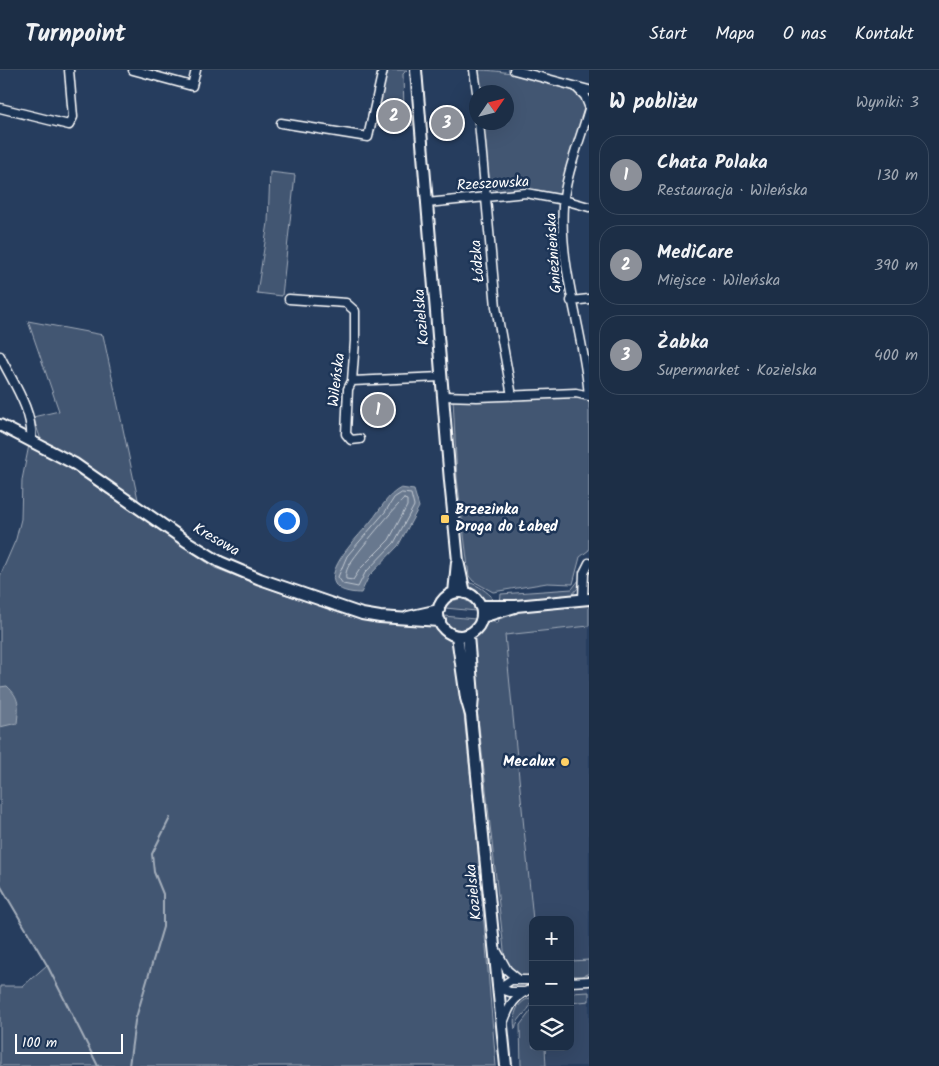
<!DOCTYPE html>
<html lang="pl">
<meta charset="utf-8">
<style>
body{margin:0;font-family:Kalam,sans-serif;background:#293a51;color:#f1f3f6}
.controls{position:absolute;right:15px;bottom:15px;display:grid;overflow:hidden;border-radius:10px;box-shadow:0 5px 20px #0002}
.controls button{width:45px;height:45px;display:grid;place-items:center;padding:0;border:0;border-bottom:1px solid #3a4a5f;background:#1c2e46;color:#f1f3f6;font:25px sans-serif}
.compass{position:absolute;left:469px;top:15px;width:45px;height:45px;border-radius:50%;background:#1c2e46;box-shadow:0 5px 20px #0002;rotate:55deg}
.scale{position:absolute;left:15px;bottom:12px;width:108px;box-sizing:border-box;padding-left:5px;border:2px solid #fff;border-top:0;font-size:14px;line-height:18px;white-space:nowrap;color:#fff;-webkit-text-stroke:4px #1d3557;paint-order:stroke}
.you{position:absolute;left:286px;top:450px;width:18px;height:18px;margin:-12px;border:4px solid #fff;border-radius:50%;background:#1a73e8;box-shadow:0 0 0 8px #1a73e833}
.badge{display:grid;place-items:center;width:32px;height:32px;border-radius:50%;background:#8c9099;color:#fff;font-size:16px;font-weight:700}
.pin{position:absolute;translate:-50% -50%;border:2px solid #fff;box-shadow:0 1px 5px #0006}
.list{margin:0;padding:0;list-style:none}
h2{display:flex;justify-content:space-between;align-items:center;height:65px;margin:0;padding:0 20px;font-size:21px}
h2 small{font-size:16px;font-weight:400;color:#a0a8b3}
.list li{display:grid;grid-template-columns:32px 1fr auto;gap:15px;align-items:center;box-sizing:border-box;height:80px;margin:0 10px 10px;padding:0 10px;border:1px solid #3a4a5f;border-radius:20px}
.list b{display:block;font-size:19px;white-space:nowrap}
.list p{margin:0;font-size:16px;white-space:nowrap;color:#a0a8b3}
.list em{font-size:16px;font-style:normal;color:#a0a8b3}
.icon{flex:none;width:28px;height:28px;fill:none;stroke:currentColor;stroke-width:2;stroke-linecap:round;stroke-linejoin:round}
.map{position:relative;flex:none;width:589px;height:996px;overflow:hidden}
header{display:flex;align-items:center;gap:30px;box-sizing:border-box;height:70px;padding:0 25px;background:#1c2e46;border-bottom:1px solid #3a4a5f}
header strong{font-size:24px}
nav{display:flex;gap:28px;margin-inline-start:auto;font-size:18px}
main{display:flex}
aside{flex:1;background:#1c2e46}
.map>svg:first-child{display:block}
.built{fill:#344a68}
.green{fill:#425672;stroke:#a0aab8}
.water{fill:#67788e;stroke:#a4aebb}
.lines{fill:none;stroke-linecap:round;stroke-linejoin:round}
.shore{stroke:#c2c9d2;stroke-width:1}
.stream{stroke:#a4aebb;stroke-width:2}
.minor-casing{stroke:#fff;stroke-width:11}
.tertiary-casing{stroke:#fff;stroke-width:14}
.minor{stroke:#1d3557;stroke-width:8}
.tertiary{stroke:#1d3557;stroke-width:10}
.poi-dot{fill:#ffd166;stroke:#1d3557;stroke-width:2}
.labels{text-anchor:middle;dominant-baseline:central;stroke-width:5;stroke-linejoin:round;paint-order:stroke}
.street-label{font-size:15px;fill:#fff;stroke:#1d3557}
.poi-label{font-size:15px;font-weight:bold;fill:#fff;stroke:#1d3557;text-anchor:start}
</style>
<header>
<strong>Turnpoint</strong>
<nav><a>Start</a><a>Mapa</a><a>O nas</a><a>Kontakt</a></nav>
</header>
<main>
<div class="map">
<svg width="589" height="996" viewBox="0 0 589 996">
<rect width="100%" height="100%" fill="#263d5e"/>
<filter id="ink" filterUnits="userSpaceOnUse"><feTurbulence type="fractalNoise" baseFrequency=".02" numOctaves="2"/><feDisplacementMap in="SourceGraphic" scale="10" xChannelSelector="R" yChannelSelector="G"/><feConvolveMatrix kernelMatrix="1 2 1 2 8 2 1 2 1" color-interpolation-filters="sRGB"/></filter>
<g filter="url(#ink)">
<!-- built -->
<path class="built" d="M589 502V996H547L546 977H570V850H533L505 565 525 563 585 529 586 506Z"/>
<!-- green -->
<path class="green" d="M388 0H407L403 4 404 40 413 41V55L402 57 400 35 388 36 384 59 376 54 375 49Z
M478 0C500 0 585 10 586 39L560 125 525 121H496L490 117 482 53 507 52V22H480Z
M270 102 295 105 282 226 257 223 268 153Z
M28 251 103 265 139 434 84 395 41 370 33 347 59 341Z
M574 325 589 328V480L580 487 573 514 547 513 493 522 473 511 469 506 457 408 453 329Z
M29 375 60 392 215 498 281 523 354 546 436 555 453 570 457 579 476 758 496 996H0V916H23L47 895 0 815V506L16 469 21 449 22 410Z
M579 510 578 518 571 526 500 533 501 524 572 519Z
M466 512C475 513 485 520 491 526L492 533 474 524Z
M462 528 473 535 476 541 445 538 449 532Z
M589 535V556L505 565 533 850V907C519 907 512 900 505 889L470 576 473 567 492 548 495 553H498L500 545 538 538Z
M444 546 475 549C468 565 447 563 444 546Z
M589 890V903L583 906H570V891Z
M589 922V931L570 933V923Z
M533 927C533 940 517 946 515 959 512 944 517 931 533 927Z
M533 938V977H545L546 996H521L520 955Z"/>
<!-- water -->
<path class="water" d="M401 418 414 420 419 437 398 476 369 506 361 523C355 523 345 522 339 518 318 504 362 463 371 451 381 439 387 425 401 418Z
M7 616C20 628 19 636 17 653L0 657V617Z"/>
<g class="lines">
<!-- shore -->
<path class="shore" d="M402 423 411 424 414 436 394 473 365 503 358 517 343 514 338 507 347 486 385 442 394 428Z
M404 429 407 430V436L389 470 360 499 353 510 346 509C345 504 347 498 350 494 353 487 400 431 404 429Z"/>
<!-- stream -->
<path class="stream" d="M0 815 47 895 98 996
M129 996 135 951 163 857V824L154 802 152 784 170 748"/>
<defs>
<path id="minor" d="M133 0 192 16 196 0
M474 0 477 22
M514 0 589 20
M577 18 585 26 589 36
M0 38 69 55 73 47 69 0
M479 52 496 237 512 326
M281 53 368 67 383 0
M427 133 526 123 564 130 589 137
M289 229 346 233 355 241V271L352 311 348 319 346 364 351 370 360 369
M571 231 589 229
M0 286C12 311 34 342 31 370
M352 311 441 307
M443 326 477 327 576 323 589 326C584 262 559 200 563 136 565 107 581 67 589 39
M583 529 584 503 589 493
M496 880 507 900 519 910
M570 912 589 911
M523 922H510L499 918 511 910H533
M503 953C509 937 514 924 533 919"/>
<path id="tertiary" d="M416 0 450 411 458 491 465 523
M0 355 75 394 186 471 220 492 260 509 362 544 380 547 440 551
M438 544a22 22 0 1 1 44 0a22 22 0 1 1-44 0Z
M454 523 457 492
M480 536H516L589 529
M408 547 439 540
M482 547 515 537
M468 565 473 626 472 639
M457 566 466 628 471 645 506 996"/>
</defs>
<!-- minor casing -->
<use href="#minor" class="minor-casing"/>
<!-- tertiary casing -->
<use href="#tertiary" class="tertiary-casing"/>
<!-- minor -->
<use href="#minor" class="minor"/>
<!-- tertiary -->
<use href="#tertiary" class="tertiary"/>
</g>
</g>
<!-- markers -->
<g class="poi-dot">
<rect x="440" y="444" width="10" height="10" rx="2.5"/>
<circle cx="565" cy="692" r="5"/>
</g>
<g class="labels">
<!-- street labels -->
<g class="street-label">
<text transform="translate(493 114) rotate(-3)">Rzeszowska</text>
<text transform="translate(554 183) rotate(-94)">Gnieźnieńska</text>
<text transform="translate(478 191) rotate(-95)">Łódzka</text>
<text transform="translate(422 247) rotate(-95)">Kozielska</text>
<text transform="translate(337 310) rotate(-83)">Wileńska</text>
<text transform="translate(216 470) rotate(30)">Kresowa</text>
<text transform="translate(474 822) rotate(-96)">Kozielska</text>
</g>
<!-- poi labels -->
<g class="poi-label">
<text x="455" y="440">Brzezinka<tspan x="455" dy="17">Droga do Łabęd</tspan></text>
<text x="555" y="692" text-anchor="end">Mecalux</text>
</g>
</g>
</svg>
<div class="controls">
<button>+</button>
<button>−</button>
<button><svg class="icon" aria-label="layers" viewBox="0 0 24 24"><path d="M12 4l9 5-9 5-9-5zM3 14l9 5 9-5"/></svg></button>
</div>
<svg class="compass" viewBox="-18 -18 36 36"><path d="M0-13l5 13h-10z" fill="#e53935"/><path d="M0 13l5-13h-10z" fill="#a0a8b3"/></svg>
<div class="scale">100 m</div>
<div class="you"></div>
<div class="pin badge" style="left:378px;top:340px">1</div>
<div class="pin badge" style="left:394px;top:46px">2</div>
<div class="pin badge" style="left:447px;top:53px">3</div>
</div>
<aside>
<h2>W pobliżu<small>Wyniki: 3</small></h2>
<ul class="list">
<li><span class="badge">1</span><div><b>Chata Polaka</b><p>Restauracja · Wileńska</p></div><em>130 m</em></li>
<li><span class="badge">2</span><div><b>MediCare</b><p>Miejsce · Wileńska</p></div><em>390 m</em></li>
<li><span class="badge">3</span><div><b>Żabka</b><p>Supermarket · Kozielska</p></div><em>400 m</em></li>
</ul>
</aside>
</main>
